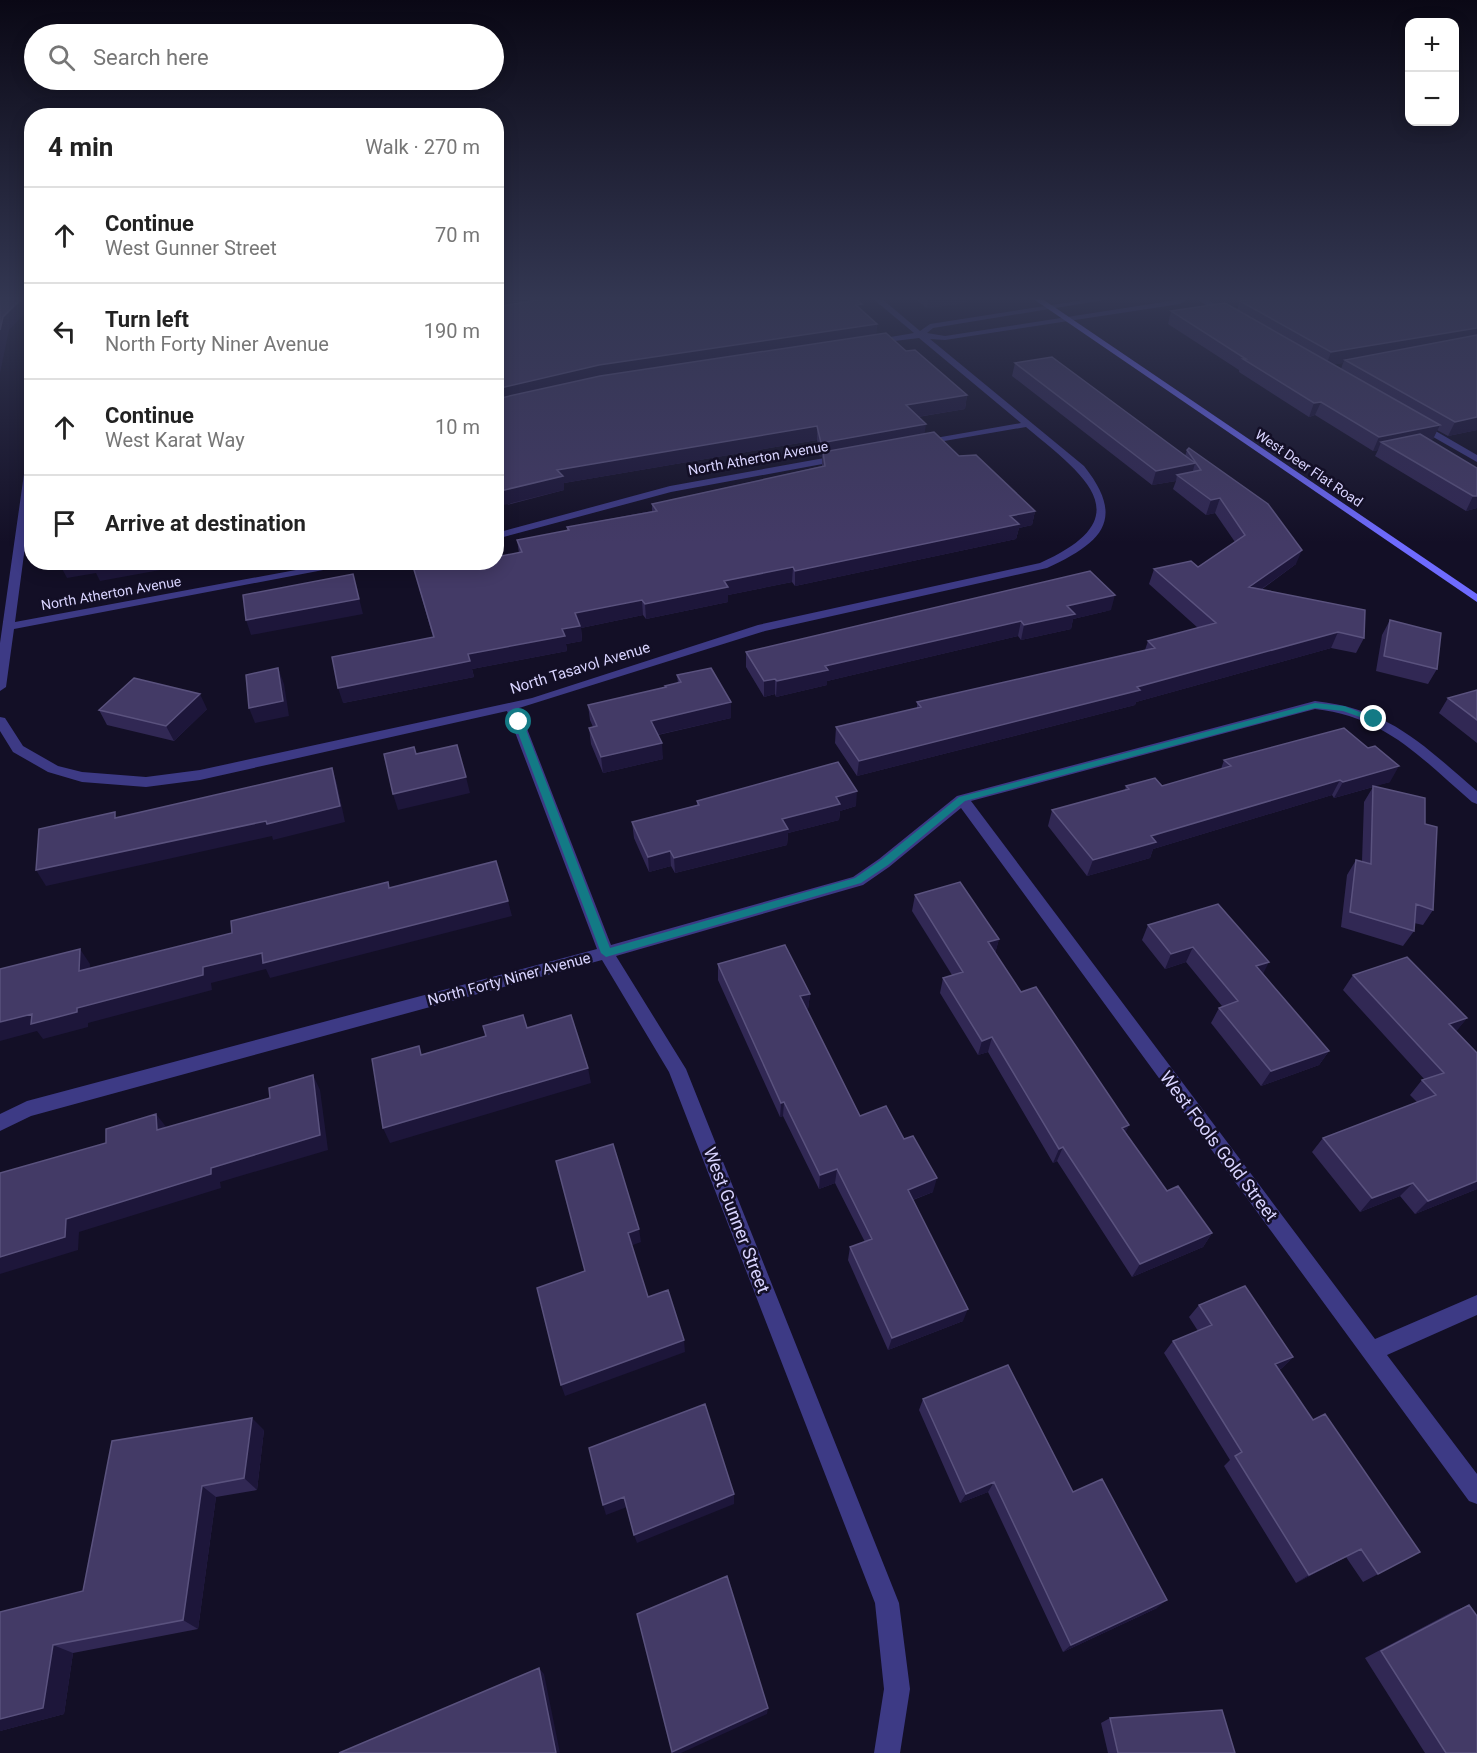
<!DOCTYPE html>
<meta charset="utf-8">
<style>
body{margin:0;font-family:Roboto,sans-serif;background:#f6f6f6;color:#222}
.controls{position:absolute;right:18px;top:18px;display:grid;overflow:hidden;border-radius:12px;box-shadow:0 3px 15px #0003}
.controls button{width:54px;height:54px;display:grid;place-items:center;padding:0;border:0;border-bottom:2px solid #e0e0e0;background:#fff;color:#222;font:30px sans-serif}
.stop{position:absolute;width:18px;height:18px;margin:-14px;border:4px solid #137a85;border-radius:50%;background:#fff}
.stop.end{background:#137a85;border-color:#fff;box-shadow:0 2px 6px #0008}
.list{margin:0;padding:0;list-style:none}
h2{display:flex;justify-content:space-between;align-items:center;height:78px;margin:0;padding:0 24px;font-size:26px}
h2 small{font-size:20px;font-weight:400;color:#767676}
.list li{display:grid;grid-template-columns:39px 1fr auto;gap:18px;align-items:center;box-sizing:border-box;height:96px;padding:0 24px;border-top:2px solid #e0e0e0}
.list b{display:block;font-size:22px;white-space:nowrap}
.list p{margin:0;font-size:20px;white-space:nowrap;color:#767676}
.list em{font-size:20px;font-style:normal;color:#767676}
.icon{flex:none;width:33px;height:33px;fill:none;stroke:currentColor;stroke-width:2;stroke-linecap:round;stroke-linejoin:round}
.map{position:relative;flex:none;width:1477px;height:1753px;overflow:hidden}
.search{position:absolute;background:#fff;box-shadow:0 3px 15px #0003;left:24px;top:24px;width:480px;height:66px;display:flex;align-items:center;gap:15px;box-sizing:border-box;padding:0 21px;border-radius:33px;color:#767676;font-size:22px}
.panel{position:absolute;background:#fff;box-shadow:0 3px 15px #0003;left:24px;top:108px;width:480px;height:462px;border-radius:24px}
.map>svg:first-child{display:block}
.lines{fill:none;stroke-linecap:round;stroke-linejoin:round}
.street{fill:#3d3a85;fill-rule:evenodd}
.secondary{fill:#6f6bff;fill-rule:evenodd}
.wall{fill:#312854;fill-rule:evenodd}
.shaded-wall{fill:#1d163a}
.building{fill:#433a66;stroke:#5a527e;stroke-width:1.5}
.route{fill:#137a85}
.labels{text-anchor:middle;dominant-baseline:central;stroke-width:5;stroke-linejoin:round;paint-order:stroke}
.far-street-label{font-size:14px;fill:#d9d4ff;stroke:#130f26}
.street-label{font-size:15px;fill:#d9d4ff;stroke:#130f26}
.near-street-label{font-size:18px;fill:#d9d4ff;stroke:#130f26}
</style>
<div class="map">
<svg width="1477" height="1753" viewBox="0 0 1477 1753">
<rect width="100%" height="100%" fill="#130f26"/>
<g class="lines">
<!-- street -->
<path class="street" d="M872 298H881L920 331 930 324 1097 298H1116L933 328 927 333 945 336 1189 298 1180 304 945 340 930 339 1084 466C1127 520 1101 543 1047 568L765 631 519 708 611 945 853 877 879 859 957 796 1315 701C1390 709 1423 745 1477 791V804L1472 802C1421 758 1386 717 1315 709L971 801 1375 1339 1477 1295V1315L1387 1355 1477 1474V1504L1469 1501 961 808 889 867 863 885 616 956 686 1069 899 1603 910 1689 900 1753H874L884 1689 875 1603 669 1072 602 960 31 1116 0 1131V1114L27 1101 597 949 507 711 200 780 146 787 82 782 48 772 13 752 0 731V717L5 718 23 746 58 766 82 772 146 777 200 770 532 698 758 625 1040 563C1143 517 1085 476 1026 427L921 445 919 443 924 440 1021 423 919 338 870 344 869 342 873 340 914 333Z
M1195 298H1205L1232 315 1225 317Z
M1414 422H1420L1477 455V462L1414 426Z
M32 450V494L15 622 339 562H365L14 629 6 687 0 691V643L27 453Z
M841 455 844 456V460L671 492 496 539V533L670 486Z"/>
<!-- secondary -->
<path class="secondary" d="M1032 298H1041L1477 594V602Z"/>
</g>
<!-- wall -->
<path class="wall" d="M914 298H966L965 303 927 308Z
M1238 298H1477V430L1448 436 1437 430 1433 439 1429 440 1477 468V508L1466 511 1375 456 1378 450 1373 451 1315 415 1309 417 1239 372V370L1168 324 1171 311 1237 310 1240 301 1242 300ZM1343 363 1341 369 1333 364Z
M862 310 877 324 876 334 906 351 967 395 965 409 918 417 925 434 959 456 1035 511 1032 525 1019 528 1016 539 795 586 792 582 728 595V602L646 619 643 615 581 628 582 641 566 644 567 651 472 669 474 677 343 703 433 637 412 563 496 562 519 553 517 540 567 531V527L652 511V504L822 466V456L820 457 817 440 564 483V490L507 505Z
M1015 363 1185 456 1187 450 1296 564 1261 590 1364 638 1356 653 1331 648 1136 702 1135 705 857 776 835 743 836 727 917 708V702L1145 650 1148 641 1198 628 1149 584 1154 569 1198 567 1235 542 1215 513 1206 515 1173 489 1176 481 1152 485 1012 376Z
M1111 610 1073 619 1071 629 1021 640 1018 636 827 681V685L776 697 775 694 764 697 746 667V652Z
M1390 620 1437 669 1428 684 1376 671 1382 635Z
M677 675 731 702V718L658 735 663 759 603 773 591 744 589 728 593 727 590 720 588 705 665 688V686L678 683Z
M1477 690V743L1439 713 1448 698Z
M207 709 174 741 107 725 99 710Z
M1224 760 1390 782 1374 786 1425 824 1433 910 1423 925 1414 923V931L1403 946 1341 927 1347 875 1356 860 1362 861 1364 802 1373 787 1334 798 1332 795 1153 849 1150 858 1087 876 1048 826 1052 810 1125 790 1126 786H1162L1221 769Z
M697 801 856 806 840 811 839 820 788 833 787 845 675 873 671 866 649 872 634 838 632 822 697 805Z
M915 895 999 939 995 953 1021 992 1126 1133 1167 1191 1212 1233 1203 1247 1132 1277 1057 1161 1053 1163 988 1052 978 1055 940 993 943 978 952 975 912 911Z
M1148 925 1263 974 1329 1051 1319 1065 1261 1086 1211 1023 1219 1008 1222 1006 1186 962 1165 969 1142 940Z
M718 964 810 994 808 1009H807L860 1116 933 1192 913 1200 963 1321 888 1350 848 1260 850 1247 865 1242 835 1183 819 1189 783 1116 780 1117 718 980Z
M1353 975 1467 1018 1456 1031 1477 1053V1189L1415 1214 1400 1196 1360 1212 1312 1152 1323 1138 1417 1102 1410 1095 1422 1080H1425L1343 990Z
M1199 1305 1293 1357 1282 1368 1279 1370 1313 1420 1420 1552 1363 1582 1346 1557 1296 1583 1224 1466 1230 1460 1164 1353 1173 1341 1198 1331 1189 1317Z
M923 1399 1073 1492 1157 1608 1063 1652 988 1492 960 1503 919 1410Z
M264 1430 257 1490 216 1497 198 1629 73 1653 64 1714 0 1731 83 1591Z
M1469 1605 1477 1753H1425L1365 1658 1452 1612Z
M1110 1718 1235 1753H1108L1101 1723Z"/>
<!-- shaded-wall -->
<path class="shaded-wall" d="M22 298H32V306L9 330 0 373V330L3 317Z
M501 298H577L496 312V299Z
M928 298H966L965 303 927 308Z
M877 324 876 337 496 404V389L599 365Z
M1477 328V340L1345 360 1343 363 1326 366 1331 352Z
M967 395 965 409 904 419 906 405Z
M1321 402 1315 415 1309 417 1314 403Z
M1477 417V430L1448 436 1455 422Z
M926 424 924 438 823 452 822 456 820 457 821 443Z
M1440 425 1433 439 1391 448 1381 442 1378 450 1373 451 1379 437Z
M817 426V440L564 483V490L496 507V492L557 470Z
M1195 463 1191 478 1177 475 1176 481 1152 485 1156 471Z
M1473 496H1477V508L1466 511Z
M1220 498 1215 513 1206 515 1211 500Z
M1035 511 1032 525 1019 528 1016 539 795 586V571L1010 516Z
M1302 550 1296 564 1243 602 1249 587Z
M204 562 100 581 96 573 67 578 59 563Z
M793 567 792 582 728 595V602L646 619 645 604 724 581Z
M353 574 363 614 251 635 246 620Z
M1115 595 1111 610 1073 619 1071 629 1021 640 1024 625 1067 606Z
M642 600 643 615 581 628 582 641 566 644 567 651 472 669 474 677 343 703 338 688 562 629 575 613Z
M1021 621 1018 636 827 681V685L776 697 777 681 825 666Z
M1338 632 1331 648 1136 702 1135 705 857 776 859 761 1137 687Z
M278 668 284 684 289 716 255 723 249 708Z
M775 679V694L764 697V681Z
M200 694 207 709 174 741 166 726Z
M731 702V718L652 736 651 721Z
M662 743 663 759 603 773 601 757Z
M1399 766 1390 782 1334 798 1343 782Z
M332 768 337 784 345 822 273 840 272 836 46 886 36 870Z
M466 777 470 793 398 810 393 794Z
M1340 780 1332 795 1153 849 1150 858 1087 876 1093 860 1151 836Z
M857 791 856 806 840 811 839 820 788 833 787 845 675 873 674 858 782 819 836 797Z
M670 851 671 866 649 872 648 857Z
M508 901 512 916 270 978 266 969 211 983 212 990 88 1023V1027L43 1039 37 1031 0 1041V1022L32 1014 77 1008 203 967 262 953Z
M999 939 995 954 988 942Z
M1193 947 1186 962 1165 969 1171 954Z
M80 949 90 964 89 986 79 971Z
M1269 962 1261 978 1256 966Z
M810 994 808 1009 799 1011 800 996Z
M1467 1018 1455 1033 1449 1024Z
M992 1037 988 1052 978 1055 982 1041Z
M1329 1051 1319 1065 1261 1086 1271 1071Z
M588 1068 591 1083 390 1143 383 1128Z
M313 1075 320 1090 328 1150 220 1182 221 1188 79 1232 78 1250 0 1274V1257L66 1219 211 1168Z
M784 1102 783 1116 780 1117 781 1103Z
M156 1114 167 1128 157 1130Z
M1129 1125 1122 1140V1128Z
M1063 1147 1057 1161 1053 1163 1059 1149Z
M837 1169 835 1183 819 1189 820 1175Z
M937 1178 933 1192 904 1203 908 1190Z
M1477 1181V1189L1415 1214 1428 1201Z
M1413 1183 1400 1196 1360 1212 1372 1198Z
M639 1229 641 1242 630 1246 628 1233Z
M1212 1233 1203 1247 1132 1277 1140 1264Z
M968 1309 963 1321 888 1350 892 1338Z
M684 1340 685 1352 565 1396 561 1385Z
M1293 1357 1282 1368 1264 1376 1275 1364Z
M252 1418 264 1430 257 1490 244 1478Z
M994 1482 988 1492 960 1503 966 1494Z
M202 1486 216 1497 198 1629 183 1620Z
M734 1494V1504L637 1543 634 1535Z
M624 1497 627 1507 606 1515 603 1505Z
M1361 1549 1346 1557 1296 1583 1309 1575Z
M1167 1600 1157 1608 1063 1652 1071 1645Z
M53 1645 73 1653 64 1714 0 1731V1719Z
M539 1668 544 1674 560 1753H556Z
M768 1708 767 1714 681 1753H672V1752Z"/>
<!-- building -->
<path class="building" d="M0 298H22L3 317 0 330Z
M549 298H855L862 304 856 305 877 324 599 365 496 389V307Z
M1257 298H1477V328L1331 352 1240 301Z
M1225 303 1440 425 1379 437 1321 402 1314 403 1243 359H1246L1171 311Z
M886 333 906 351 915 350 967 395 906 405 926 424 821 443 817 426 557 470 563 476 496 492V399L600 376Z
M1477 335V417L1455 422 1345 360Z
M1052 357 1195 463 1156 471 1015 363Z
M934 432 959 456 976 455 1035 511 1010 516 1019 524 795 571 793 567 724 581 728 587 645 604 642 600 575 613 580 626 562 629 565 636 468 654 470 661 338 688 332 657 434 637 412 563 496 562V557L522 552 517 540 569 530 567 527 657 511 652 504 825 466 823 452Z
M1420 434 1477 468V496H1473L1381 442Z
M1189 448 1268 504 1302 550 1249 587 1365 610 1364 638 1338 632 1137 687 1140 690 859 761 836 727 921 707 917 702 1155 648 1148 641 1216 623 1154 569 1191 561 1198 567 1245 535 1220 498 1211 500 1177 475 1201 470 1187 450Z
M93 562H111L93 566Z
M1090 571 1115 595 1067 606 1075 614 1024 625 1021 621 825 666 828 670 777 681 775 679 764 681 746 652Z
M353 574 359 599 246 620 243 595Z
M1390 620 1441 633 1437 669 1384 656Z
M278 668 283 701 249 708 246 675Z
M711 668 731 702 651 721 662 743 601 757 589 728 597 726 588 705 666 687 665 686 681 682 677 675Z
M134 678 200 694 166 726 99 710Z
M1477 690V720L1448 698Z
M1344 728 1368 748 1375 746 1399 766 1343 782 1340 780 1151 836 1156 842 1093 860 1052 810 1129 789 1126 786 1155 778 1162 786 1231 766 1224 760Z
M457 745 466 777 393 794 384 754 414 747 416 754Z
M838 762 857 791 836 797 840 804 782 819 788 829 674 858 670 851 648 857 632 822 699 805 697 801Z
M332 768 340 806 267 824 266 821 36 870 39 829 115 812V818Z
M1373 786 1425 798V824L1437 827 1433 910 1416 904 1414 931 1350 912 1356 860 1371 864Z
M496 861 508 901 263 963 262 953 203 967V975L77 1008V1012L31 1024 32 1014 0 1022V969L80 949 79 971 232 933 231 921 388 882 389 888Z
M960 882 999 939 988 942 1021 992 1036 987 1129 1125 1122 1128 1167 1191 1178 1186 1212 1233 1140 1264 1063 1147 1059 1149 992 1037 982 1041 943 978 963 972 915 895Z
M1218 904 1269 962 1256 966 1329 1051 1271 1071 1219 1008 1238 1001 1193 947 1171 954 1148 925Z
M785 945 810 994 800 996 860 1116 886 1106 904 1139 913 1136 937 1178 908 1190 968 1309 892 1338 850 1247 872 1239 837 1169 820 1175 784 1102 781 1103 718 964Z
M1407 957 1467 1018 1449 1024 1477 1053V1181L1428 1201 1413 1183 1372 1198 1323 1138 1436 1095 1422 1080 1444 1073 1353 975Z
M523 1015 527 1028 571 1015 588 1068 383 1128 372 1059 419 1046 421 1055 486 1036 483 1026Z
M313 1075 320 1135 211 1168V1174L66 1219 65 1237 0 1257V1173L106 1143V1129L156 1114 157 1130 270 1098 269 1088Z
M613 1144 639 1229 628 1233 648 1297 668 1290 684 1340 561 1385 537 1288 585 1271 556 1161Z
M1245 1286 1293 1357 1275 1364 1313 1420 1325 1414 1420 1552 1378 1574 1361 1549 1309 1575 1235 1456 1242 1452 1173 1341 1212 1325 1199 1305Z
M1008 1365 1073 1492 1102 1479 1167 1600 1071 1645 994 1482 966 1494 923 1399Z
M705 1404 734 1494 634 1535 624 1497 603 1505 589 1448Z
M252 1418 244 1478 202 1486 183 1620 53 1645 43 1708 0 1719V1612L83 1591 112 1441Z
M727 1576 768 1708 672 1752 637 1614Z
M1469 1605 1477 1616V1753H1446L1381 1651Z
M539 1668 556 1753H339Z
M1222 1710 1235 1753H1118L1110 1718Z"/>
<!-- sky -->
<linearGradient id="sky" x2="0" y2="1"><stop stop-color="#0a0815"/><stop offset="0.55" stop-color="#333752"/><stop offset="1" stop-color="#333752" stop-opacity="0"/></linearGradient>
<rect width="1477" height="543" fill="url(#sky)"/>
<!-- route -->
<path class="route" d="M1315 703 1344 706 1378 719 1374 722 1343 711 1315 708 965 801 888 865 861 883 606 957 601 953 514 722 519 719 523 722 610 948 855 878 881 860 959 797Z"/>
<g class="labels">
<!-- far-street labels -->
<g class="far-street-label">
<text transform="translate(758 458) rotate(-10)">North Atherton Avenue</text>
<text transform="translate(1309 468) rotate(34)">West Deer Flat Road</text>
<text transform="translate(111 593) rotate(-10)">North Atherton Avenue</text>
</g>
<!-- street labels -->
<g class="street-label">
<text transform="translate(580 668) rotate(-17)">North Tasavol Avenue</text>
<text transform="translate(509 979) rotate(-15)">North Forty Niner Avenue</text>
</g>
<!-- near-street labels -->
<g class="near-street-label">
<text transform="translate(1219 1146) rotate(53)">West Fools Gold Street</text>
<text transform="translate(737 1220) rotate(69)">West Gunner Street</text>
</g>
</g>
</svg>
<div class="controls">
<button>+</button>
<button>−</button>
</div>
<div class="stop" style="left:519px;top:722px"></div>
<div class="stop end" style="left:1374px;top:719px"></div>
<div class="search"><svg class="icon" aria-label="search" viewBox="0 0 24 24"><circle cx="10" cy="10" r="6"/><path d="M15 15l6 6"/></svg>Search here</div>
<section class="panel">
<h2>4 min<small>Walk · 270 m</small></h2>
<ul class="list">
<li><svg class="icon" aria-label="ahead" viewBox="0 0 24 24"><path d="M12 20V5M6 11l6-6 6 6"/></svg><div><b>Continue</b><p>West Gunner Street</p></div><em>70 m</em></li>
<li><svg class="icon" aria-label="left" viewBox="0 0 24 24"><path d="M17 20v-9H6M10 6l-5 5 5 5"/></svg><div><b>Turn left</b><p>North Forty Niner Avenue</p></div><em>190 m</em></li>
<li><svg class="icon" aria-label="ahead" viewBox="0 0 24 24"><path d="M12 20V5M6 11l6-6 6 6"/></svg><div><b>Continue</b><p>West Karat Way</p></div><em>10 m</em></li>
<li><svg class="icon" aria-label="arrive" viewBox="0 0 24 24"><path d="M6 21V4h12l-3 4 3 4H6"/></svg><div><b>Arrive at destination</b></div></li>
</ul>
</section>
</div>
